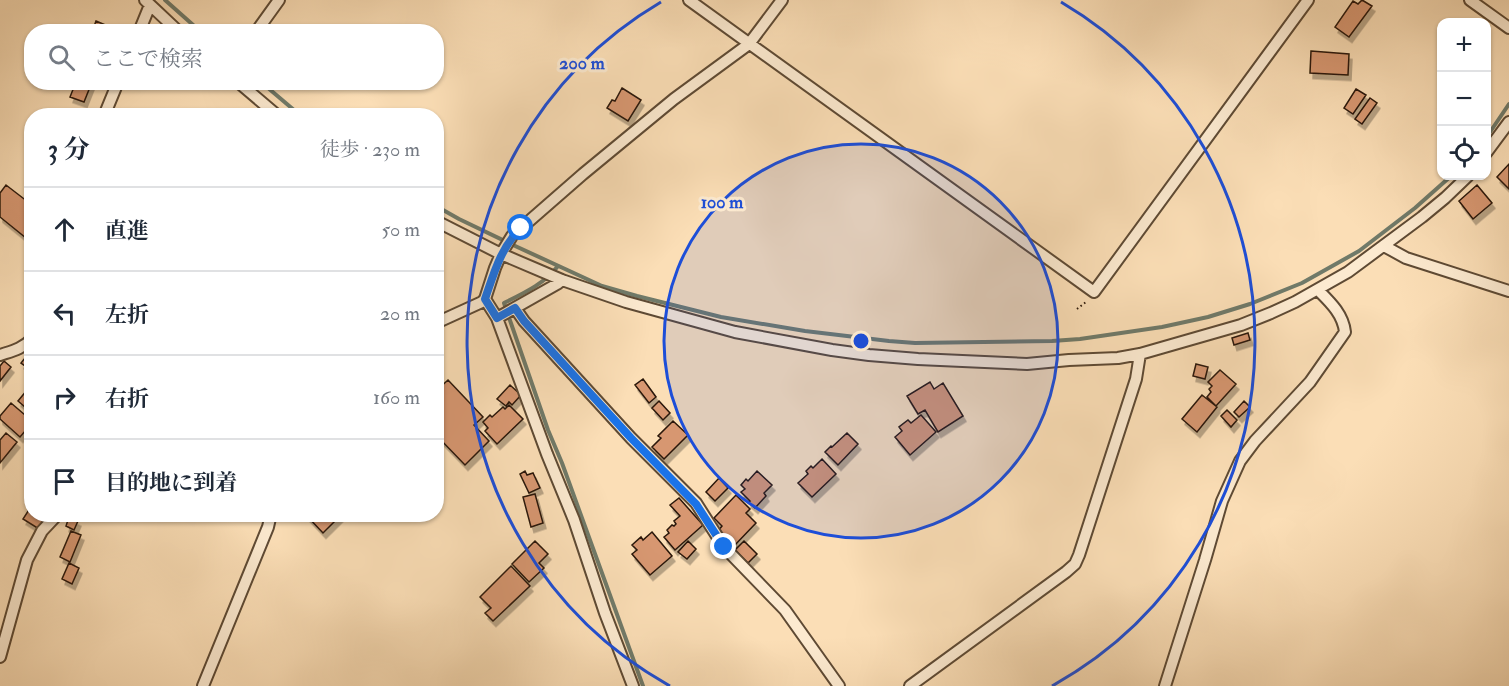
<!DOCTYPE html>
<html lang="ja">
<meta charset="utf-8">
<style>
body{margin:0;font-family:"IM FELL Double Pica","Noto Serif JP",serif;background:#f6f6f7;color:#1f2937}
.controls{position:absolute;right:18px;top:18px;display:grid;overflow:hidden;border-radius:12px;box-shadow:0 2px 4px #0004}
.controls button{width:54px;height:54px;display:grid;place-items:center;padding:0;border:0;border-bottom:2px solid #e0e1e3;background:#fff;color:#1f2937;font:30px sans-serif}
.stop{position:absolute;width:18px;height:18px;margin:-14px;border:4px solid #1a73e8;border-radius:50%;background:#fff}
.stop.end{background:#1a73e8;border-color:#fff;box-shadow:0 2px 6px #0008}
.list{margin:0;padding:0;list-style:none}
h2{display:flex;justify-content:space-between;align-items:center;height:78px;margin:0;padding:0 24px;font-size:26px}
h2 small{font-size:20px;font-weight:400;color:#747a83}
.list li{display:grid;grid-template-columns:39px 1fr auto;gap:18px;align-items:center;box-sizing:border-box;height:84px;padding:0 24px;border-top:2px solid #e0e1e3}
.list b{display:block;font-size:22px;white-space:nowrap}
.list em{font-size:20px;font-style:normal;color:#747a83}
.icon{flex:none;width:33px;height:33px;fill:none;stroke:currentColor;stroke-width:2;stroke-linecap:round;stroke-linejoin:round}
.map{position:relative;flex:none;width:1509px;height:686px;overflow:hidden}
.search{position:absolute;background:#fff;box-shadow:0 2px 4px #0004;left:24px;top:24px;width:420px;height:66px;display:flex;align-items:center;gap:15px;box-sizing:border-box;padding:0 21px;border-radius:24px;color:#747a83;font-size:22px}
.panel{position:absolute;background:#fff;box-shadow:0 2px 4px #0004;left:24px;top:108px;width:420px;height:414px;border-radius:24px}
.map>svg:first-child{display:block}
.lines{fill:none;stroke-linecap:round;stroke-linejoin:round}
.stream{stroke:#707a69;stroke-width:4}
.building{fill:#d79771;stroke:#2a1809;stroke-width:1.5;filter:url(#shadow)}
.street-casing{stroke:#5e4a34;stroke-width:14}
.path{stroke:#2a1809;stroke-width:2;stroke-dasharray:1.5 3;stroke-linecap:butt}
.street{stroke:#fcead0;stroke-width:10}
.route{stroke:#1a73e8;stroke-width:8}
.ring{fill:none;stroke:#1d4ed8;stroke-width:3}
.centre{fill:#1d4ed8;stroke:#fcead0;stroke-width:3}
.ring-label{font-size:18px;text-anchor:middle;font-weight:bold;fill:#1d4ed8;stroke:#fcead0;stroke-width:6;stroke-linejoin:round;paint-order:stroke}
</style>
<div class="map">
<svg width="1509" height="686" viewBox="0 0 1509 686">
<defs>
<filter id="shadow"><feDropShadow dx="3" dy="5.5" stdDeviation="0" flood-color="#0004"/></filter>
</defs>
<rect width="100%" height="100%" fill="#fbdeb6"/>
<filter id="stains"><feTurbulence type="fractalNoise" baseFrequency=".00333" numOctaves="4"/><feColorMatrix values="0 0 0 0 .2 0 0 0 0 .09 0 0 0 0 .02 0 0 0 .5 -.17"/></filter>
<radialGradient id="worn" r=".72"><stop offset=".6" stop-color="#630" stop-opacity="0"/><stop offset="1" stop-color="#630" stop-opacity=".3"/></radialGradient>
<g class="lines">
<!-- stream -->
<path class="stream" d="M165 0 201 32
M261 82 301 116
M1486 138 1509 104
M436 206 459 219 513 245 602 286 637 296 721 317 805 331 889 341 915 343 1052 341 1080 339 1162 327 1208 317 1250 304 1302 283 1359 251 1415 208 1451 176
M558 266C544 284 524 293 504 303L548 430 562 463 643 686"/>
</g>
<!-- building -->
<path class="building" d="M1362 0 1372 6 1349 37 1335 27 1353 1 1358 4Z
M96 21 110 27 108 32H92Z
M1311 51 1349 54 1348 75 1310 73Z
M76 82H92L84 102 70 97Z
M622 88 641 100 628 121 607 108 612 100 615 101Z
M1356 89 1366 95 1353 114 1344 108Z
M1370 98 1377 103 1362 124 1355 119Z
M1509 164V189L1497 177Z
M6 185 32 205V232L26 238 0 217V193Z
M1477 185 1492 203 1473 219 1459 201Z
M1248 333 1250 340 1234 345 1232 338Z
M29 353 32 355V371L21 363Z
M4 361 11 367 0 381V366Z
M1196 364 1208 367 1205 379 1193 376Z
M1220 370 1236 384 1216 406 1207 397 1211 392 1209 389 1212 386 1208 382Z
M436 373 443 379 436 386Z
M643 379 656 397 649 403 635 385Z
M448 380 483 417 474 425 489 441 465 465 436 435V391Z
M930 382 934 389 943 383 963 416 938 432 925 410 918 414 907 396Z
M32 384V413L18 401Z
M510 385 521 395 512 405 509 402 506 406 497 399Z
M1202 395 1217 407 1197 432 1182 419Z
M659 401 670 413 663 420 652 408Z
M1244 401 1250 407 1239 417 1234 412Z
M11 403 32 421V423L20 437 0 419V416Z
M509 405 523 419 497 444 485 431 488 428 483 422 490 415 492 417 503 407 505 409Z
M1227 410 1237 420 1231 427 1221 416Z
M921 415 936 432 910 455 895 437 902 431 899 427 908 420 911 423Z
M673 421 688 435 664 459 652 447 661 438 658 436Z
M6 433 17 442 0 463V440Z
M847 433 858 444 838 465 825 452 831 446 832 447Z
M822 459 836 474 812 497 798 483 808 474 806 471 811 466 813 468Z
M525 471 527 475 533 473 540 488 529 493 520 474Z
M757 471 772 485 764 493 766 496 755 508 748 502 750 501 741 492 745 489 741 485 746 479 748 481Z
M719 478 728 488 715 501 706 492Z
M535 494 543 523 531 527 523 497Z
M736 495 750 509 746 513 756 523 734 546 718 531 722 526 714 518Z
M679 498 703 525 675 550 664 537 669 533 667 530 672 525 674 526 676 524 674 521 680 516 670 505Z
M32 505V514H49L39 529 23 519Z
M308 514H342L323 533 307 516Z
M69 517 78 521 74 530 66 526Z
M71 531 81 535 70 562 60 557Z
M652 532 672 556 650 575 632 554 637 550 632 545 641 537 643 540Z
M535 541 548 554 539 563 544 568 529 582 512 564Z
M688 541 696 549 687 559 678 552Z
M744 541 757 554 748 563 735 550Z
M69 563 79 568 72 584 62 579Z
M511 566 530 586 493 621 485 613 491 608 480 597Z"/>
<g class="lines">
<defs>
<path id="street" d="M145 0 179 32
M689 0 1094 292 1308 0
M1470 0 1509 28
M139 32 150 5
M256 32 279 0
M238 82 278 116
M104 116 118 82
M1486 153 1509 122
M436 221 501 254 562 280 626 302 735 332 832 350 869 355 918 359 1027 364 1069 360 1118 358 1140 354 1241 325 1271 313 1295 302 1348 272 1422 217 1445 198 1468 176
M1384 246 1406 258 1509 291
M485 299 497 318 547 454 574 520 605 613 633 686
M515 308 524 321 631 438 696 503 724 547 785 610 839 686
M497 318 557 284 562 280
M436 323 482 302 485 299 495 268 501 254 512 236 583 174 674 99 749 44 782 0
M0 355C12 351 22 349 32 339
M0 657 27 560 42 531 58 514
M203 686 268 527 271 514
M910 686 1066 572 1075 564 1079 555 1136 379 1140 354
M1165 686 1205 560 1222 501 1240 461 1255 441 1310 382 1345 332C1343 314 1330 302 1318 290"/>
</defs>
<!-- street casing -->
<use href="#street" class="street-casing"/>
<!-- path -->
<path class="path" d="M1077 309 1086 302"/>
<!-- street -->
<use href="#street" class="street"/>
</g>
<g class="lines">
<!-- route -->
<path class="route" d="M521 228C501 247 494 273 485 299L497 318 515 308 524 321 631 438 696 504 724 547"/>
</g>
<!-- distance rings -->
<circle cx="861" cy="341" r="197" fill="#1d4ed8" fill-opacity=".12"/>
<g class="ring">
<circle cx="861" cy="341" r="197"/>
<path d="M670 686A394 394 0 0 1 661 2M1061 2A394 394 0 0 1 1052 686"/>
</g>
<circle cx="861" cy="341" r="9" class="centre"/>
<g class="ring-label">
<text x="582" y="69">200 m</text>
<text x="722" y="208">100 m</text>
</g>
<rect width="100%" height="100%" filter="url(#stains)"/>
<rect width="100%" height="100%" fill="url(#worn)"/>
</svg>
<div class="controls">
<button>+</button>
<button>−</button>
<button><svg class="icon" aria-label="locate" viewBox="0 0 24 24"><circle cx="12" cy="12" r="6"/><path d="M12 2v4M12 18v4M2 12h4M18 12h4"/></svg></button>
</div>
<div class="stop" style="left:521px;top:228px"></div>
<div class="stop end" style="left:724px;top:547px"></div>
<div class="search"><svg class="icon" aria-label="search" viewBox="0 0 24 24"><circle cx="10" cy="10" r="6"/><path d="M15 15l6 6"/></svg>ここで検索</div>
<section class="panel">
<h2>3 分<small>徒歩 · 230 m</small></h2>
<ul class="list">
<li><svg class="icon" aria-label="ahead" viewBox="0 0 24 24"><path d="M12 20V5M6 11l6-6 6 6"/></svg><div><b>直進</b></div><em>50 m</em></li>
<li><svg class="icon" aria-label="left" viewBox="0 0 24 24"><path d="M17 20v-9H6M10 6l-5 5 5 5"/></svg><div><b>左折</b></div><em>20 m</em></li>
<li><svg class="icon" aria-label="right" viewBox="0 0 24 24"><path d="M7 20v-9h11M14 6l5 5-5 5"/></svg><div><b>右折</b></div><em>160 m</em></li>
<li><svg class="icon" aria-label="arrive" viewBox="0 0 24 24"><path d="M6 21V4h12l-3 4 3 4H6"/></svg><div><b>目的地に到着</b></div></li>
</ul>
</section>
</div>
